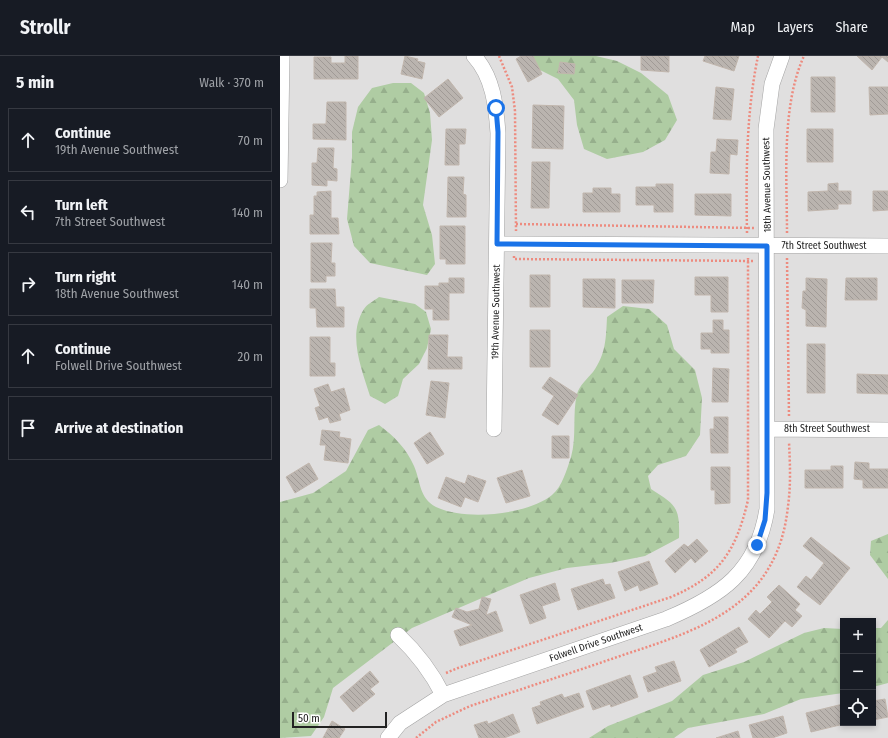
<!DOCTYPE html>
<meta charset="utf-8">
<style>
body{margin:0;font-family:"Fira Sans Condensed",sans-serif;background:#20242c;color:#f1f3f6}
.controls{position:absolute;right:12px;bottom:12px;display:grid;overflow:hidden;border-radius:0px;box-shadow:0 2px 6px #0003}
.controls button{width:36px;height:36px;display:grid;place-items:center;padding:0;border:0;border-bottom:1px solid #363941;background:#171b24;color:#f1f3f6;font:20px sans-serif}
.scale{position:absolute;left:12px;bottom:10px;width:95px;box-sizing:border-box;padding-left:4px;border:2px solid #222;border-top:0;font-size:11px;line-height:14px;white-space:nowrap;color:#222;-webkit-text-stroke:3px #fff;paint-order:stroke}
.stop{position:absolute;width:12px;height:12px;margin:-9px;border:3px solid #1a73e8;border-radius:50%;background:#fff}
.stop.end{background:#1a73e8;border-color:#fff;box-shadow:0 1px 4px #0008}
.list{margin:0;padding:0;list-style:none}
h2{display:flex;justify-content:space-between;align-items:center;height:52px;margin:0;padding:0 16px;font-size:17px}
h2 small{font-size:13px;font-weight:400;color:#9ea1a6}
.list li{display:grid;grid-template-columns:26px 1fr auto;gap:12px;align-items:center;box-sizing:border-box;height:64px;margin:0 8px 8px;padding:0 8px;border:1px solid #363941;border-radius:0px}
.list b{display:block;font-size:15px;white-space:nowrap}
.list p{margin:0;font-size:13px;white-space:nowrap;color:#9ea1a6}
.list em{font-size:13px;font-style:normal;color:#9ea1a6}
.icon{flex:none;width:22px;height:22px;fill:none;stroke:currentColor;stroke-width:2;stroke-linecap:round;stroke-linejoin:round}
.map{position:relative;flex:none;width:608px;height:682px;overflow:hidden}
header{display:flex;align-items:center;gap:24px;box-sizing:border-box;height:56px;padding:0 20px;background:#171b24;border-bottom:1px solid #363941}
header strong{font-size:19px}
nav{display:flex;gap:22px;margin-inline-start:auto;font-size:14px}
main{display:flex}
aside{flex:1;background:#171b24}
.map>svg:first-child{display:block}
.residential{fill:#e0dfdf;fill-rule:evenodd}
.forest{fill:url(#forest-firs)}
.building{fill:url(#building-back-hatch);stroke:#c1b6ad}
.lines{fill:none;stroke-linecap:round;stroke-linejoin:round}
.minor-casing{stroke:#a3a3a3;stroke-width:16}
.path{stroke:#ed8b7f;stroke-width:2.5;stroke-dasharray:2 2;stroke-linecap:butt}
.minor{stroke:#fff;stroke-width:15}
.route{stroke:#1a73e8;stroke-width:5}
.labels{text-anchor:middle;dominant-baseline:central;stroke-width:3;stroke-linejoin:round;paint-order:stroke}
.street-label{font-size:10px;fill:#222;stroke:#fff}
</style>
<header>
<strong>Strollr</strong>
<nav><a>Map</a><a>Layers</a><a>Share</a></nav>
</header>
<main>
<aside>
<h2>5 min<small>Walk · 370 m</small></h2>
<ul class="list">
<li><svg class="icon" aria-label="ahead" viewBox="0 0 24 24"><path d="M12 20V5M6 11l6-6 6 6"/></svg><div><b>Continue</b><p>19th Avenue Southwest</p></div><em>70 m</em></li>
<li><svg class="icon" aria-label="left" viewBox="0 0 24 24"><path d="M17 20v-9H6M10 6l-5 5 5 5"/></svg><div><b>Turn left</b><p>7th Street Southwest</p></div><em>140 m</em></li>
<li><svg class="icon" aria-label="right" viewBox="0 0 24 24"><path d="M7 20v-9h11M14 6l5 5-5 5"/></svg><div><b>Turn right</b><p>18th Avenue Southwest</p></div><em>140 m</em></li>
<li><svg class="icon" aria-label="ahead" viewBox="0 0 24 24"><path d="M12 20V5M6 11l6-6 6 6"/></svg><div><b>Continue</b><p>Folwell Drive Southwest</p></div><em>20 m</em></li>
<li><svg class="icon" aria-label="arrive" viewBox="0 0 24 24"><path d="M6 21V4h12l-3 4 3 4H6"/></svg><div><b>Arrive at destination</b></div></li>
</ul>
</aside>
<div class="map">
<svg width="608" height="682" viewBox="0 0 608 682">
<defs>
<pattern id="forest-firs" width="22" height="20" patternUnits="userSpaceOnUse"><rect width="22" height="20" fill="#afcca3"/><path d="M5 1l3.5 6h-7zM16 11l3.5 6h-7z" fill="#96af8c"/></pattern>
<pattern id="building-back-hatch" width="6" height="6" patternUnits="userSpaceOnUse"><rect width="6" height="6" fill="#bab4af"/><path d="M-1 5l2 2M0 0l6 6M5-1l2 2" fill="none" stroke="#a09a96"/></pattern>
</defs>
<rect width="100%" height="100%" fill="#f1efea"/>
<!-- residential -->
<path class="residential" d="M0 0H608V682H0ZM563 565H593V667H563Z"/>
<!-- forest -->
<path class="forest" d="M243 0H316L337 5 361 17 388 39 397 64 385 84 363 96 327 103 304 93 297 69 294 44 278 23 252 10Z
M113 27H131L144 37 150 57 152 84 143 149 152 179 155 208 147 219 90 207 74 190 67 163 72 101V76L78 51 92 32Z
M99 241 135 248 146 256 151 273 147 292 139 308 123 323 118 340 105 348 90 340C82 314 67 279 84 253 87 248 94 245 99 241Z
M343 250 369 253 387 269 394 293 415 314 422 342 420 379 406 400 378 409 368 420 371 433C396 449 400 451 399 482L365 500 330 507 287 512 249 522 132 572 53 632 44 661 31 680 0 682V446L33 437 66 415 88 374 99 369C114 380 126 392 134 410 141 426 139 442 156 451 185 465 247 459 272 439 282 431 287 413 291 401 297 381 292 358 297 338 299 330 308 322 313 316 326 298 326 282 327 261Z
M608 478V523L590 499 591 485Z
M608 564V627L593 631V572H601Z
M544 572 563 573V637L521 643 484 658 408 672 394 682H309L328 670 392 645 423 619 464 606 524 577Z"/>
<!-- building -->
<path class="building" d="M65 0H78V23H34V1H51V7H65Z
M125 0 138 3 137 5 145 7 142 23 121 18Z
M241 0H253L262 18 248 26 236 3Z
M361 0H389V16L361 14Z
M425 0H459L454 15 423 5Z
M577 0H608V6L602 1 592 14Z
M280 6 295 8 294 18 278 17Z
M531 21H555V56H531Z
M168 23 183 42 159 61 144 42Z
M436 31 454 33 451 64 433 63Z
M589 31H608V58L590 59Z
M47 46H66V84L33 83V68H46Z
M253 49 284 50 283 93 252 92Z
M166 73H186L185 88H179V109H165Z
M527 73H553V106H527Z
M437 83 458 84 457 99 450 98 449 118 430 117 431 96H436Z
M38 92H54L53 112 57 113V125L47 124V130L32 129V107H37Z
M252 106H270L269 152H251Z
M168 121H184L183 138 186 139V161H167Z
M558 127V135H571V148H558V153L528 155V136L548 135V128Z
M376 128H393V156H374V149H356V131H376Z
M313 132H331V138H340V156H303V137H313Z
M51 135V162H58L59 178H30V159H34V140H37V136Z
M593 135H608V154L593 155Z
M415 138H451V160L415 159Z
M160 170H185V208H166V203H160Z
M31 187H52L51 207H55V220H46V226H31Z
M250 219H270V251H250Z
M415 221H448V256H431V239H415Z
M169 222H184V237H169V264H153V253H145V230H159V227H169Z
M526 222 547 223 546 271 526 270V254L522 252 523 235H526Z
M566 222H597V244H565Z
M303 223H335V252L303 251Z
M342 224H374L373 247H342Z
M30 233H55L56 251H64V271H37L36 252H30Z
M433 264H443V274H449V297H431V293H421V277H433Z
M250 274H270V311H250Z
M149 279H168L167 301H182V313H148Z
M30 281H50V307H55V320H30Z
M527 288H545V337H527Z
M433 312 449 313 448 346H432Z
M577 318 608 319V338L577 337Z
M270 321 298 339 278 369 262 359 274 340 262 332Z
M151 325 169 327 165 362 146 359Z
M48 328 51 336 64 332 70 354 59 358 61 364 50 367 48 361 39 364 35 352 40 350 34 333Z
M434 361H448V397H431L430 373H434Z
M42 374 60 376 59 381 71 383 68 407 44 404 46 389H40Z
M150 376 164 398 147 408 134 387Z
M272 380H289V402H272Z
M575 406 589 407V413H608V432H583V424L574 423Z
M29 407 38 423 15 437 6 421Z
M551 410H563V432H525V414H551Z
M431 411H450V447L435 448V434H431Z
M242 414 250 440 226 447 217 422Z
M188 419 206 425 198 446 185 441 181 451 158 442 166 421 185 428Z
M531 481 570 512 540 549 517 531 526 520 531 524 544 507 523 490Z
M417 483 428 495 415 507 411 502 395 517 385 505 404 488 408 491Z
M369 505 378 528 360 535 358 529 345 535 338 516Z
M323 523 325 529 330 528 335 542 298 554 291 533Z
M275 527 280 544 262 550 266 562 250 568 240 539Z
M499 529 520 548 515 554 522 560 512 571 505 565 489 582 468 563 476 554 480 558 492 546 487 541Z
M202 541 211 543 206 559 216 555 223 575 180 590 174 575 192 569 172 561 176 552 187 556 199 553Z
M459 571 468 586 455 593 457 596 429 611 420 594Z
M394 605 401 625 368 636 363 621 377 616 375 611Z
M90 615 99 626 90 633 95 638 73 656 60 641Z
M350 619 358 641 331 651 330 648 313 654 306 635Z
M299 637 304 651 257 668 252 652 261 649 260 646 282 638 284 642Z
M605 643 608 661 593 664V645Z
M563 648V667H568L531 676 526 657Z
M233 658 240 676 224 682H199L194 669 207 665 208 668Z
M503 660 507 677 492 682H473L469 669Z
M52 665 65 673 59 682H43Z
M458 675 460 682H436Z"/>
<g class="lines">
<defs>
<path id="minor" d="M194 0C213 21 216 49 218 77L214 373
M0 124 2 0
M217 188 608 190
M487 373 608 374
M118 579C137 597 151 615 163 639
M108 682 120 667 163 639 386 563C441 540 477 516 487 453L486 73 492 28 502 0"/>
</defs>
<!-- minor casing -->
<use href="#minor" class="minor-casing"/>
<!-- path -->
<path class="path" d="M219 0 232 31 235 55 236 175
M236 168 474 172
M467 177C466 118 466 58 478 0
M507 177C507 122 501 50 524 0
M234 200V203L474 205
M507 202 509 361
M166 617 178 612 391 541C440 520 456 495 468 444V202
M136 682 156 666 190 650C242 633 294 616 346 598 426 572 498 547 508 450 511 429 510 407 509 386"/>
<!-- minor -->
<use href="#minor" class="minor"/>
</g>
<g class="lines">
<!-- route -->
<path class="route" d="M216 52 218 76 217 188 487 190V437L485 464 477 489"/>
</g>
<g class="labels">
<!-- street labels -->
<g class="street-label">
<text transform="translate(487 129) rotate(-91)">18th Avenue Southwest</text>
<text x="544" y="190">7th Street Southwest</text>
<text transform="translate(216 256) rotate(-89)">19th Avenue Southwest</text>
<text x="547" y="373">8th Street Southwest</text>
<text transform="translate(316 587) rotate(-19)">Folwell Drive Southwest</text>
</g>
</g>
</svg>
<div class="controls">
<button>+</button>
<button>−</button>
<button><svg class="icon" aria-label="locate" viewBox="0 0 24 24"><circle cx="12" cy="12" r="6"/><path d="M12 2v4M12 18v4M2 12h4M18 12h4"/></svg></button>
</div>
<div class="scale">50 m</div>
<div class="stop" style="left:216px;top:52px"></div>
<div class="stop end" style="left:477px;top:489px"></div>
</div>
</main>
